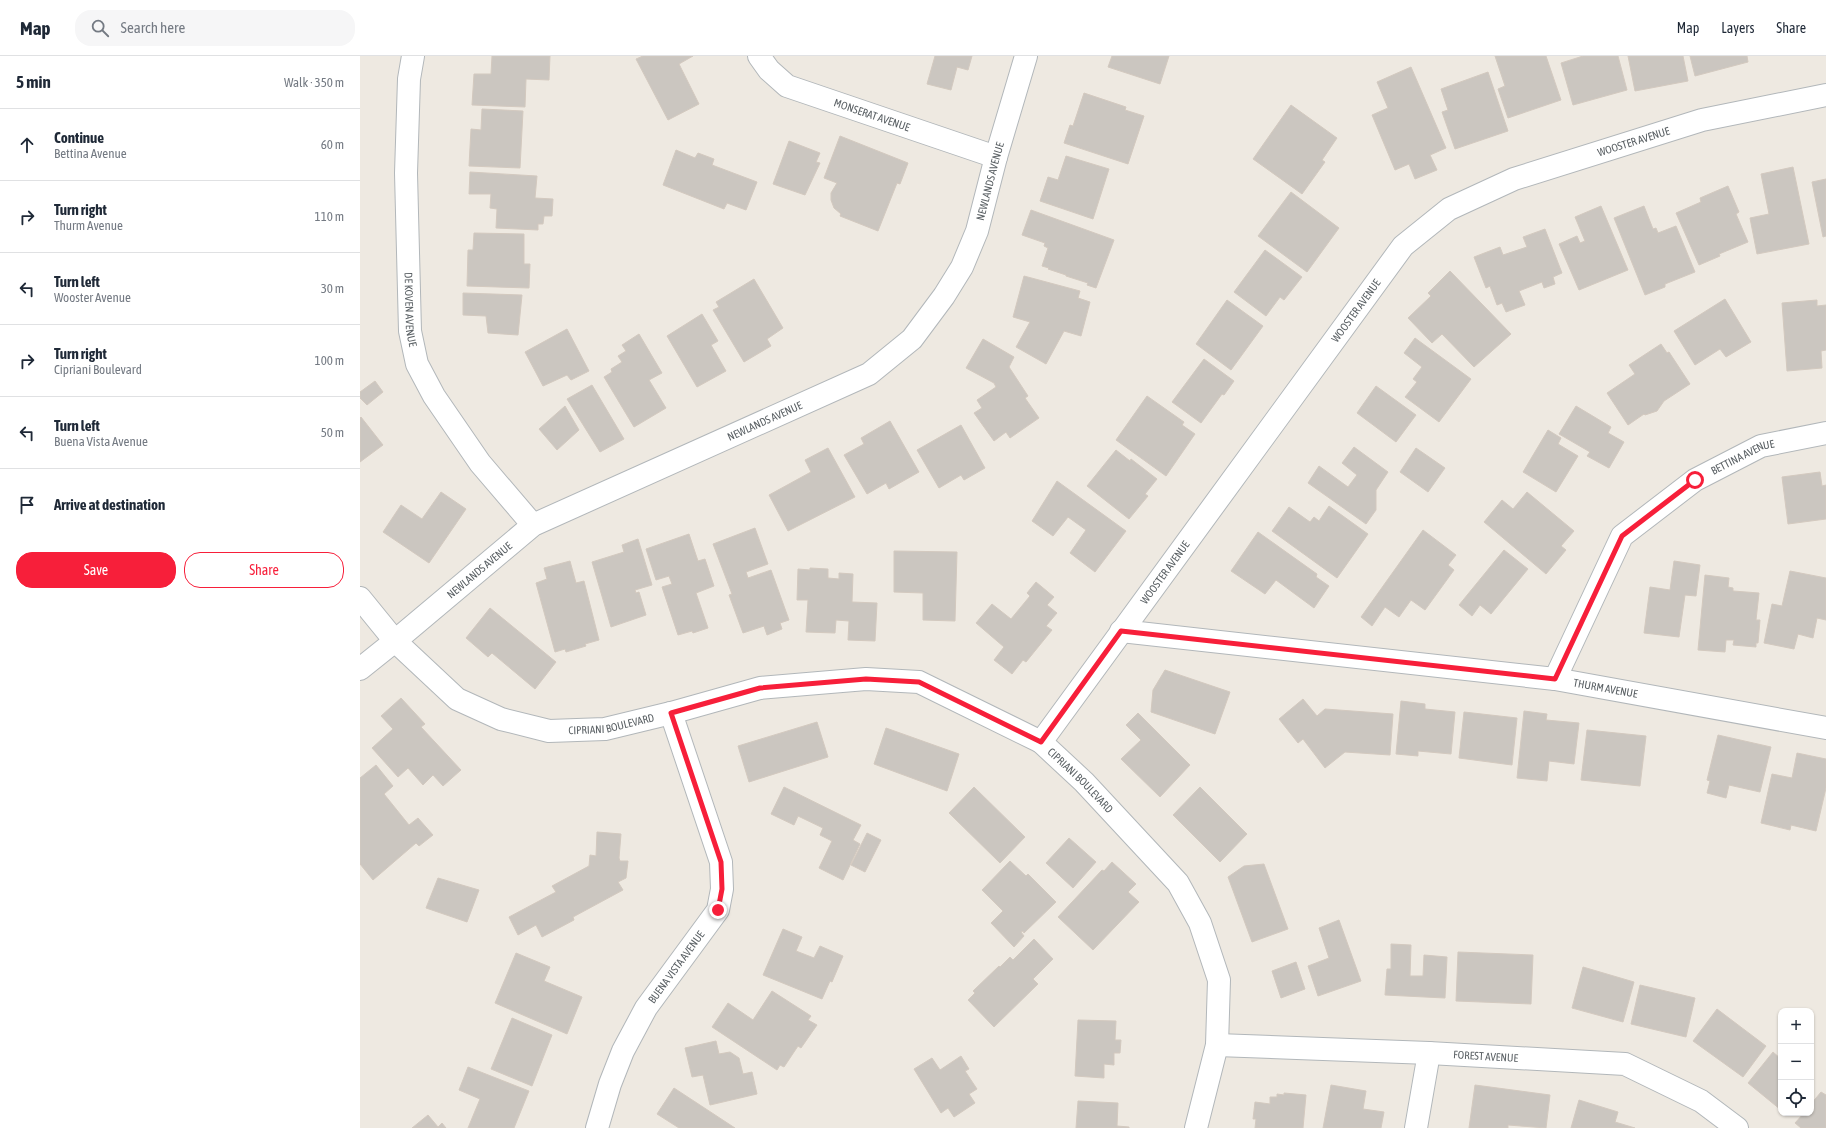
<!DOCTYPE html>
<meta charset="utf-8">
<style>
body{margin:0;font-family:"Asap Condensed",sans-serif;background:#f6f6f7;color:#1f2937}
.controls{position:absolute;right:12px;bottom:12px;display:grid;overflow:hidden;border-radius:8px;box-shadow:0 1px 3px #0004}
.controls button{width:36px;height:36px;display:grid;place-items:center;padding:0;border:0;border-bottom:1px solid #e0e1e3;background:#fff;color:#1f2937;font:20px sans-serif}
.stop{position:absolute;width:12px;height:12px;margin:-9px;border:3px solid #f71f3a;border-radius:50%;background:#fff}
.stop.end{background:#f71f3a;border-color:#fff;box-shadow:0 1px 4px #0008}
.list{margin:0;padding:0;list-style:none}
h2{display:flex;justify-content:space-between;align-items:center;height:52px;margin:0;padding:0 16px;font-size:17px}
h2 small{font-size:13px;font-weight:400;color:#747a83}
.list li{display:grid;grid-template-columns:26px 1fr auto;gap:12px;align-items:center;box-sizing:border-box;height:72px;padding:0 16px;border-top:1px solid #e0e1e3}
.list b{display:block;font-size:15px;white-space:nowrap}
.list p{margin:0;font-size:13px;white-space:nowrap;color:#747a83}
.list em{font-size:13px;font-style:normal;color:#747a83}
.actions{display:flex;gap:8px;padding:12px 16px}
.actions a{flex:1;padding:9px 0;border:1px solid #f71f3a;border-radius:16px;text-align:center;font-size:14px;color:#f71f3a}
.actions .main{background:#f71f3a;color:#fff}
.icon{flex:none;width:22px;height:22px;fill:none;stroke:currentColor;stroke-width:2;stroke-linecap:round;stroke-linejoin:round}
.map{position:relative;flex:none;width:1466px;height:1072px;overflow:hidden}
header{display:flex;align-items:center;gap:24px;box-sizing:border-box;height:56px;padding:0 20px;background:#fff;border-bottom:1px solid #e0e1e3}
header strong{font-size:19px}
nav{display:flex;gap:22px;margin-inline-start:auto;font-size:14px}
.search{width:280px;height:36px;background:#f6f6f7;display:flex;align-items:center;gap:10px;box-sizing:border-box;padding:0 14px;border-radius:16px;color:#747a83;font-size:15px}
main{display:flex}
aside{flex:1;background:#fff}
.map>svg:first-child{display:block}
.building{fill:#cbc6c0;stroke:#d3c9bf}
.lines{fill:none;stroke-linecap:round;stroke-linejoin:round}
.minor-casing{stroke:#b2b7ba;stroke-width:24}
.minor{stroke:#fff;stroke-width:22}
.route{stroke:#f71f3a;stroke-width:5}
.labels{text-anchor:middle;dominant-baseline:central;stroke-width:3;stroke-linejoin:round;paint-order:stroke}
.street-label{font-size:11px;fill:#5a6064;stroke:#fff}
</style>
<header>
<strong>Map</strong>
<div class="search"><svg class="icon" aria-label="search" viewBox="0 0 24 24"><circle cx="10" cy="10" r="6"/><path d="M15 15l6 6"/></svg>Search here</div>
<nav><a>Map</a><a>Layers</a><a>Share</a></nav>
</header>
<main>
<aside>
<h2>5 min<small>Walk · 350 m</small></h2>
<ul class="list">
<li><svg class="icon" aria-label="ahead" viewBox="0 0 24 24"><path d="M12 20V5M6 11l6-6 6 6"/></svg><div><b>Continue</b><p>Bettina Avenue</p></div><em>60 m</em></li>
<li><svg class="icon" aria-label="right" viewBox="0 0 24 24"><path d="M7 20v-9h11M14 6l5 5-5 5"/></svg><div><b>Turn right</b><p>Thurm Avenue</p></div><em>110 m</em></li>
<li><svg class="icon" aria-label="left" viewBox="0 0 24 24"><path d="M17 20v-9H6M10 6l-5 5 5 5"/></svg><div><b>Turn left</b><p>Wooster Avenue</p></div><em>30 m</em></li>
<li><svg class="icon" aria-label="right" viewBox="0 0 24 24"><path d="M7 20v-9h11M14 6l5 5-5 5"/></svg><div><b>Turn right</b><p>Cipriani Boulevard</p></div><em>100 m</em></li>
<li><svg class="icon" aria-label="left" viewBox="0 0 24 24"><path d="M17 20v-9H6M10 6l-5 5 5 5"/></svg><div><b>Turn left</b><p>Buena Vista Avenue</p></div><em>50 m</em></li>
<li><svg class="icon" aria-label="arrive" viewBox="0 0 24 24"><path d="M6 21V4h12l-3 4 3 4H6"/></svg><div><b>Arrive at destination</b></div></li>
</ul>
<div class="actions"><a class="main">Save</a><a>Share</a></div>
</aside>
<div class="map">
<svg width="1466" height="1072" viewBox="0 0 1466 1072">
<rect width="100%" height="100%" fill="#eee9e1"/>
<!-- building -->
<path class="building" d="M132 0H190L189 24 166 23 165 51 112 49 114 18H131Z
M283 0H333L319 8 339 48 308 64 276 3Z
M575 0H612L608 14 597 11 591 34 567 28Z
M752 0H809L800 28 748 11Z
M1135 0H1186L1201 44 1148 62 1138 33 1145 30Z
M1223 0H1258L1267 34 1213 49 1201 7Z
M1268 0H1323L1328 25 1275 35Z
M1330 0H1387L1388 6 1335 20Z
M1051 11 1086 92 1070 99 1077 114 1055 123 1049 108 1035 114 1012 59 1028 52 1017 26Z
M1128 16 1148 75 1095 93 1082 56 1088 54 1081 33Z
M724 37 766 51 765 54 784 60 768 108 704 87 710 69 713 70Z
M931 49 977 82 962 104 965 106 942 138 893 103Z
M122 53 163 55 160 112 109 110 111 73 121 74Z
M480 80 548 107 540 128 537 127 518 175 480 160 481 158 474 152 471 144V137L477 127 464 122Z
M429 85 460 97 456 106 460 107 445 139 413 128Z
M316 94 335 102 338 97 354 103 352 109 397 126 386 154 367 147 364 153 303 129Z
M706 100 749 113 733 163 680 145 688 121 698 124Z
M1433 111 1449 188 1397 198 1390 162 1409 158 1401 118Z
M110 116 177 120 175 142 193 143 192 160H184L183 168H178V174L136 172 137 153 130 152 131 138H109Z
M1466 123V180L1463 181 1452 126Z
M1368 130 1379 156 1376 158 1388 186 1359 198 1360 200 1339 209 1316 157 1341 146 1340 142Z
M931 136 979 172 947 216 898 180Z
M1241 150 1268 214 1219 234 1199 188 1217 180 1220 187 1225 185 1215 161Z
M1284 150 1293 173 1296 172 1298 177 1316 170 1335 216 1305 228V231L1285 239 1254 162Z
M671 154 754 184 736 232 727 229 728 227 706 220V219L688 213 689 212 682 210 688 192 684 190 685 187 662 179Z
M1185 173 1202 217 1193 221 1195 228 1184 232 1182 226 1159 235 1165 249 1146 256 1142 247 1137 249 1130 230 1126 232 1114 201 1140 191 1143 199 1167 191 1163 181Z
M114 177 164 178V208H170L169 232 107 230 108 194H113Z
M905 194 942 221 924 244 920 241 906 260 874 236Z
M1090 215 1151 278 1114 311 1082 278 1072 287 1048 262 1071 240 1068 237Z
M664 220 720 235 718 242 730 246 721 280 704 275 686 308 656 291 670 266 653 261Z
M394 223 423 272 407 283 411 290 384 306 353 254 359 251 356 246Z
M103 237 162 239 158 279 128 277 126 260 103 259Z
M1365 243 1391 286 1366 301 1360 293 1335 309 1314 275Z
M867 244 903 270 871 314 836 288Z
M1457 244V250L1466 249V294L1461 295 1462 312 1427 315 1422 247Z
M342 258 358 285 351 289 366 315 337 331 307 280Z
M207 273 229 315 211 324 207 319 183 330 165 296Z
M279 278 302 317 289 324 306 352 274 371 244 321 252 316 251 313 262 306 258 300 266 295 262 289Z
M1055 282 1111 323 1079 366 1045 341 1057 326 1053 323 1062 311 1044 297Z
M623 283 654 301 649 311 668 340 665 342 679 362 650 382 646 376 634 385 614 357 622 352 617 344 636 331 634 327 606 312Z
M1301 288 1307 297 1309 296 1330 328 1304 345 1297 355 1285 359 1284 358 1268 369 1247 337 1275 318 1269 309Z
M844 303 874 325 864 339 862 338 841 367 812 346Z
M15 325 23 336 7 349 0 342V336Z
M232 329 264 383 240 396 207 343Z
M1016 330 1056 359 1036 386 997 357Z
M787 340 824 366 822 369 835 378 806 420 756 384Z
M205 350 219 374 197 394 179 373Z
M1216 350 1251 371 1248 377 1264 386 1249 412 1227 400 1230 396 1199 378Z
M1 361 23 389 0 406V362Z
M530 365 559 416 529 433 526 427 507 438 484 399 504 388 501 382Z
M601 369 625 412 604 424 601 419 579 432 557 394Z
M1188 374 1201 382 1198 388 1218 400 1196 436 1163 416Z
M994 391 1028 416 1016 434V454L1006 468 948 427 959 410 988 431 997 419 982 407Z
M468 392 495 441 428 475 409 439 451 416 445 404Z
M1056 392 1085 412 1068 436 1040 416Z
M756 394 770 405 771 403 797 423 785 438 788 440 769 463 727 430Z
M1460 416 1462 430 1466 429V463L1428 468 1422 421Z
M697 425 766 475 735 516 710 497 726 474 708 461 693 480 672 465Z
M81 436 106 453 69 507 23 476 41 449 62 463Z
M1167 436 1214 475 1201 490 1206 494 1186 518 1124 466 1142 444 1153 453Z
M969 450 1008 478 977 522 912 475 929 451 950 466 954 461 959 465Z
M395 472 408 508 386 516 388 522 411 514 429 564 420 567 422 573 407 579 404 570 383 577 369 539 372 538 353 488Z
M1063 474 1096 499 1088 509 1094 514 1065 554 1051 544 1039 561 1025 551 1012 570 1001 561Z
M898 476 957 518 956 521 969 530 954 552 916 524 905 538 871 515Z
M329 478 338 505 345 503 354 530 336 537 348 572 333 577 332 575 318 579 302 531 312 528 309 520 296 524 286 493Z
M278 483 292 529 275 534 276 537 279 536 286 559 251 571 232 506 264 496 262 489Z
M1144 494 1168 513 1131 558 1120 549 1112 560 1099 549Z
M534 495 597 496 595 565 563 564V537L534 536Z
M210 505 216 527 224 525 239 584 225 588 226 590 206 596 205 593 195 596 176 527 187 523 184 512Z
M1314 505 1340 509 1336 540 1325 539 1319 581 1284 577 1290 531 1310 534Z
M450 512 468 513V522L479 523V517L493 518 492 546 517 547 515 585 488 584 489 565 476 564 475 577 446 576 448 544H437L438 513 450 514Z
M1430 515 1466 522V564L1457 562 1453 582 1438 578 1434 593 1404 587 1412 548 1422 550Z
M1345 519 1369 522 1368 531 1373 532V535L1399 537 1396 564H1400L1398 587H1396V591L1373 589 1374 584H1366L1365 596 1338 594Z
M676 526 694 541 687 549 697 557 686 570 692 574 666 606 663 604 652 618 634 604 644 591 616 567 632 548 651 563 670 540 667 537Z
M130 552 196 606 175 633 132 597 128 601 106 582Z
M805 614 870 636 855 678 791 656 793 634Z
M41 642 65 668 61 671 101 714 83 730 73 719 63 729 48 712 38 721 12 692 33 673 21 660Z
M943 643 957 660 965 653 1033 658 1030 699 985 696 965 712 943 683 938 687 919 663Z
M1041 645 1065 648V653L1095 656 1091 698 1058 695V700L1036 698Z
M1164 655 1187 658 1186 664 1219 667 1214 708 1189 705 1187 725 1157 722Z
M1104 656 1157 662 1152 709 1099 702Z
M778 657 830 709 800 741 761 703 781 684 766 669Z
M457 666 468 701 389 726 378 690Z
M526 672 599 698 587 735 514 708Z
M1227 674 1286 680 1280 730 1221 724Z
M1358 679 1411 691 1400 736 1369 729 1366 742 1347 737 1350 725 1347 724Z
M1437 697 1466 703V732L1456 775 1431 769 1430 774 1401 767 1412 718 1432 722Z
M16 709 33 730 24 738 49 769 58 762 73 779 59 790 56 787 13 824 0 808V722Z
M424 731 501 769 493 784 500 788 483 824 459 812 472 785 460 779 463 772 438 760 434 769 411 758Z
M614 731 665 781 640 807 589 757Z
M840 731 887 778 860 806 813 759Z
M237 776 261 778 259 802 260 805H268L266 822 258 826 263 834 213 861 214 864 182 881 176 869 158 879 149 861 196 836 192 830 229 810 230 799 236 800Z
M507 777 521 784 505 816 491 809Z
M709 782 736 806 713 832 686 807Z
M650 805 666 820 668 818 696 846 664 877 663 875 661 876 664 880 654 891 631 867 643 855 622 834Z
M752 806 776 828 768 836 779 846 733 894 698 861 742 814 744 815Z
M904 808 928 873 892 886 868 821 884 810Z
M78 822 119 834 107 866 66 852Z
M979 864 1001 925 958 940 948 910 969 902 959 872Z
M423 873 442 881 436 895 454 902 460 890 483 900 472 926 470 925 462 943 403 919Z
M674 883 693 903 673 923 678 928 634 971 608 944 615 937 613 935 639 910 640 911 650 901 653 904Z
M1031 888 1051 889 1050 920H1063L1064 899 1087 901 1085 942 1025 939 1027 913H1031Z
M1098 896 1173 899 1171 948 1096 945Z
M156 897 190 911 184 925 222 941 207 978 135 947Z
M936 906 945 933 921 942 912 915Z
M1223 911 1274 926 1263 966 1212 952Z
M1280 929 1335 942 1326 981 1271 968Z
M412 935 451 960 448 964 457 969 441 992 438 990 424 1011 420 1009 417 1014 352 971 368 947 393 964Z
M1357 953 1406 990 1383 1021 1333 985Z
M152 962 192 979 172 1030 131 1013Z
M718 964 756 965 755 984H761L760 997H754V1009L744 1008V1022L715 1020Z
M356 985 359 998 370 996 379 1002 383 1018 392 1016 397 1038 350 1049 343 1019 332 1021 325 992Z
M1413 996 1421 1003V1054L1388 1027Z
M601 1000 609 1013 605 1015 617 1033 609 1038 615 1047 594 1061 588 1052 581 1057 554 1013 572 1002 580 1014Z
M108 1011 169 1035 154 1072H108L120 1043 99 1034Z
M971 1029 1006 1035 1003 1053 1024 1056 1021 1072H963Z
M1115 1029 1190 1039 1186 1072 1148 1069V1072H1109Z
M314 1032 375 1072H319L297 1058Z
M1461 1036 1466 1039V1072H1441L1435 1067 1444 1057H1451V1048Z
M924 1037 946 1039 943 1072H895L896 1063H893L895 1046 910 1048V1041H917V1038L924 1039Z
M1219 1044 1258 1056 1255 1066 1275 1072H1211Z
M718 1045 758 1047 757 1070 769 1071V1072H716Z
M68 1059 78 1071 82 1067 86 1072H52Z"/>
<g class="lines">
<defs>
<g id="minor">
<path id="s1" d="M53 0 49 23 46 117 50 275 57 308 74 340 120 407 173 469"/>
<path id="s2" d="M399 0 409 14 427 30 636 101"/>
<path id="s3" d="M0 542 35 585 97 643 141 663 189 675 245 673 311 657 400 632 506 623 559 626 681 686 724 726 818 827 840 867 859 924 857 989 836 1072"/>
<path id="s4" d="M761 575 1195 623 1466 672"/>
<path id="s5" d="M0 613 35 585 173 469 509 318 552 283 584 240 602 211 617 175 636 101 666 0"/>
<path id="s6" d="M1195 623 1262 480 1335 424 1401 390 1466 377"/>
<path id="s7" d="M681 686 1043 190 1089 153 1154 123 1342 64 1466 39"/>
<path id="s8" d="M857 989 1069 997 1265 1008 1341 1045 1377 1072"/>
<path id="s9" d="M237 1072 250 1028 263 995 286 952 358 854 362 833 361 806 311 657"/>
<path d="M1056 1072 1069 997"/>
</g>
</defs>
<!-- minor casing -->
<use href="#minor" class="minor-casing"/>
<!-- minor -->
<use href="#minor" class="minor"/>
</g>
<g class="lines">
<!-- route -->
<path class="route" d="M358 854 362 833 361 806 311 657 400 632 506 623 559 626 681 686 761 575 1195 623 1262 480 1335 424"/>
</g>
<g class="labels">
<!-- street labels -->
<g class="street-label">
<text stroke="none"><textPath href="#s2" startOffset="131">MONSERAT AVENUE</textPath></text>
<text stroke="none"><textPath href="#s7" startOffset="870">WOOSTER AVENUE</textPath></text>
<text stroke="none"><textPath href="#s5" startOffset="827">NEWLANDS AVENUE</textPath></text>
<text stroke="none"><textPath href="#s1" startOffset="254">DE KOVEN AVENUE</textPath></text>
<text stroke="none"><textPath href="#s7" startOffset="534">WOOSTER AVENUE</textPath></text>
<text stroke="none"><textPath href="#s5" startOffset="479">NEWLANDS AVENUE</textPath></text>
<text stroke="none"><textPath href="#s6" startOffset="303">BETTINA AVENUE</textPath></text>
<text stroke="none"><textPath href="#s5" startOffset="155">NEWLANDS AVENUE</textPath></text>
<text stroke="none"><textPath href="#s7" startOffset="210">WOOSTER AVENUE</textPath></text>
<text stroke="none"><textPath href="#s4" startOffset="488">THURM AVENUE</textPath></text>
<text stroke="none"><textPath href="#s3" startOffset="301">CIPRIANI BOULEVARD</textPath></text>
<text stroke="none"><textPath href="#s3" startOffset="805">CIPRIANI BOULEVARD</textPath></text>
<text stroke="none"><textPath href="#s9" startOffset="181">BUENA VISTA AVENUE</textPath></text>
<text stroke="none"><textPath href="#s8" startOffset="269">FOREST AVENUE</textPath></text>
</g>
</g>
</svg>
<div class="controls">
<button>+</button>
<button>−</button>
<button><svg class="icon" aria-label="locate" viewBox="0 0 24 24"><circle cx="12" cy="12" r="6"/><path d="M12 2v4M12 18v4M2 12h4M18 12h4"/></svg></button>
</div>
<div class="stop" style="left:1335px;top:424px"></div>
<div class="stop end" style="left:358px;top:854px"></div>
</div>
</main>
